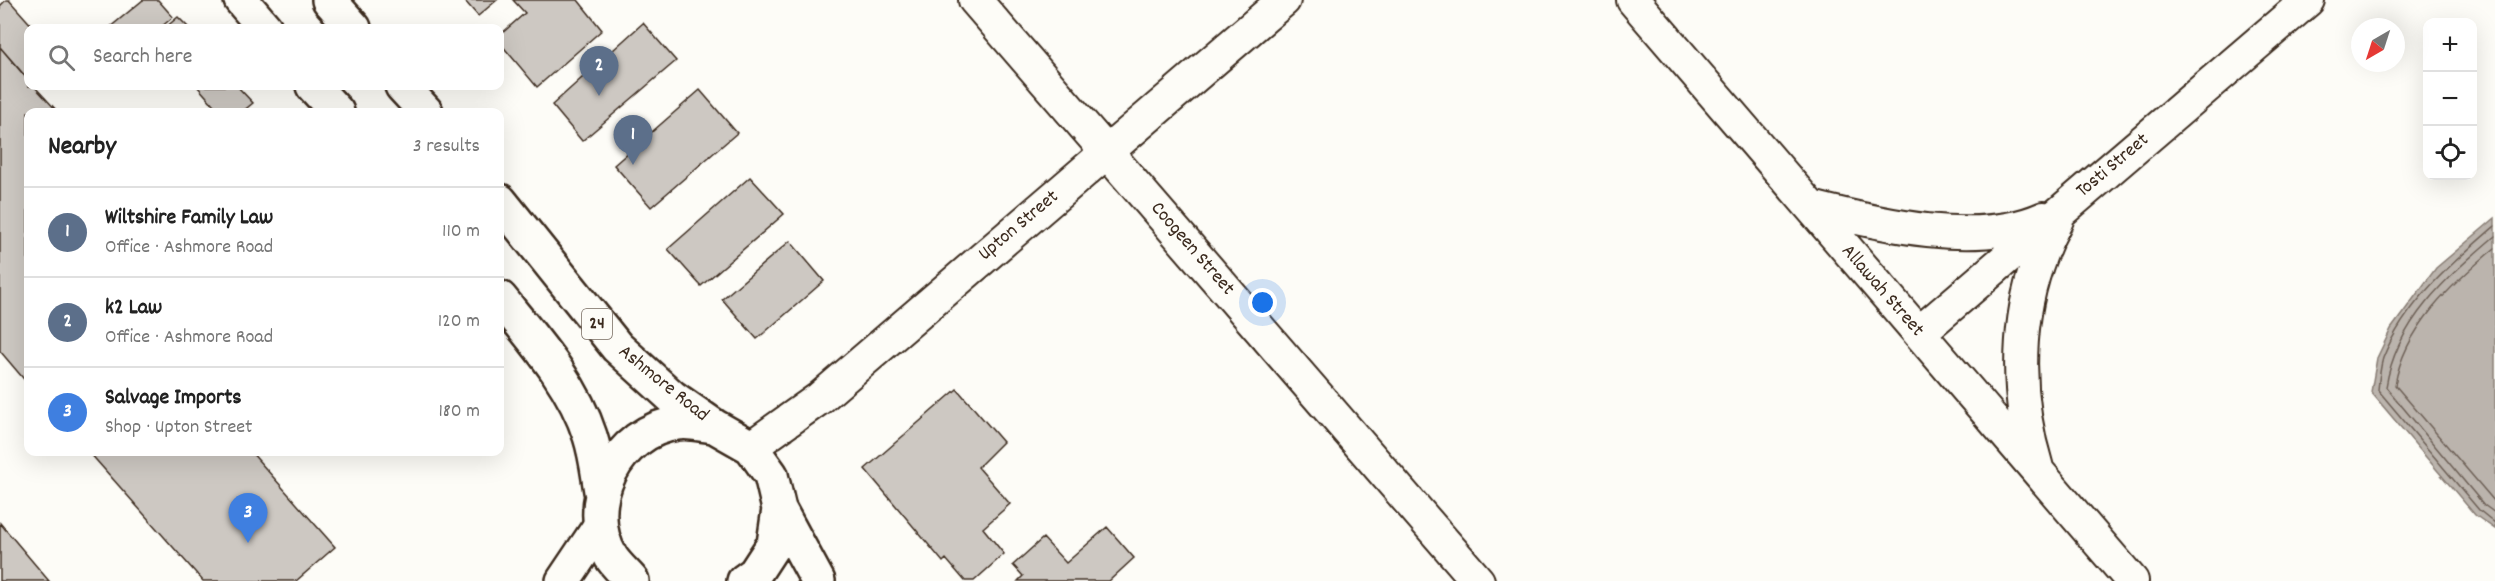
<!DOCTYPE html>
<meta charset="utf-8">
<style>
body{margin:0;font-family:Dekko,sans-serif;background:#f6f6f6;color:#222}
.controls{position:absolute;right:18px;top:18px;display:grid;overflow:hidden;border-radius:12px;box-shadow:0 6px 24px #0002}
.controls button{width:54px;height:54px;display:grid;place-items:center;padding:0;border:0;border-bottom:2px solid #e0e0e0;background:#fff;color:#222;font:30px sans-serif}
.compass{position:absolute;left:2351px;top:18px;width:54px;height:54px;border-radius:50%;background:#fff;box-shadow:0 6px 24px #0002;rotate:219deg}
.you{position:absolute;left:1263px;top:303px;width:21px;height:21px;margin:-15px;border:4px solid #fff;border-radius:50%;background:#1a73e8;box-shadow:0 0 0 9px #1a73e833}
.badge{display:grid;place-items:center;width:39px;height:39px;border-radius:50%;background:#d93025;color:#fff;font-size:20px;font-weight:700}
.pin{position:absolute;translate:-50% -50px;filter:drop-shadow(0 2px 3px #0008)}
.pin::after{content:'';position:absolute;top:32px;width:21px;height:18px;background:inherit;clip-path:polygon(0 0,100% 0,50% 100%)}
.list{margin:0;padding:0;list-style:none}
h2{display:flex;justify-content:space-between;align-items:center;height:78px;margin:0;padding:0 24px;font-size:26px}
h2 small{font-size:20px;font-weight:400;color:#767676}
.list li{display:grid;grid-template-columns:39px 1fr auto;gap:18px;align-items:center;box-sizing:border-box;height:90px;padding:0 24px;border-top:2px solid #e0e0e0}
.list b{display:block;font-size:22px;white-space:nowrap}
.list p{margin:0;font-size:20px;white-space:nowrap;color:#767676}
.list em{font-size:20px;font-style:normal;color:#767676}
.icon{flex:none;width:33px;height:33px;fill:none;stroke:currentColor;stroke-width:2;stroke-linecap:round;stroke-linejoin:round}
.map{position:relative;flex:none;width:2495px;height:581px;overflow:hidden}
.search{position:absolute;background:#fff;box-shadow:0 6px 24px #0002;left:24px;top:24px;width:480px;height:66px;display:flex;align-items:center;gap:15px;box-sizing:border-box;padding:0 21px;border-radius:12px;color:#767676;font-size:22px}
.panel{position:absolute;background:#fff;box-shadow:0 6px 24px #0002;left:24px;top:108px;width:480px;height:348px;border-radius:12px}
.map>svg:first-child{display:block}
.water{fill:#bbb4ad;stroke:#887d74;stroke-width:1.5}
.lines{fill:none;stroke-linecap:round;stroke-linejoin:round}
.shore{stroke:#6e6157;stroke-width:1.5}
.building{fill:#cdc8c2;stroke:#3b2a1e;stroke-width:1.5}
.minor-casing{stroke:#3b2a1e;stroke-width:36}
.tertiary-casing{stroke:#3b2a1e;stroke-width:38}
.primary-casing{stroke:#3b2a1e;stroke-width:38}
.minor{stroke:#fdfcf7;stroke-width:32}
.tertiary{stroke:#fdfcf7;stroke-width:33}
.primary{stroke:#fdfcf7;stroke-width:33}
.labels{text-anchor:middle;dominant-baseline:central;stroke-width:4.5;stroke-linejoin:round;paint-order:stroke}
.shield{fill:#fdfcf7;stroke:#75695f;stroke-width:1.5}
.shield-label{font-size:18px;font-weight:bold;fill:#3b2a1e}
.street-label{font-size:20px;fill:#3b2a1e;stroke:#fdfcf7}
</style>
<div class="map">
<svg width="2495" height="581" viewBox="0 0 2495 581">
<rect width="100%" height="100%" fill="#fdfcf7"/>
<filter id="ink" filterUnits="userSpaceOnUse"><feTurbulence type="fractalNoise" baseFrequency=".0167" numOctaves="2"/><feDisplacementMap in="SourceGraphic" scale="12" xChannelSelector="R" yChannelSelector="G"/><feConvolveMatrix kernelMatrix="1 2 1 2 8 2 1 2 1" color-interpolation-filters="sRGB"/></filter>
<g filter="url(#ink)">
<!-- water -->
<path class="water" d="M2495 218V529L2475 515 2371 392 2377 358 2391 329 2436 268Z"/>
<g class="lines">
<!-- shore -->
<path class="shore" d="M2495 226C2452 263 2405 303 2383 358 2380 368 2379 379 2378 390L2479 510 2495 523
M2495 236C2447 277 2396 322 2386 387L2484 505 2495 513
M2495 248C2453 283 2404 328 2395 385L2495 502"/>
</g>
<!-- building -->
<path class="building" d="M6 0H9L34 28H28V75L26 77 0 47V6Z
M143 0H158L173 17 160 28H109Z
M464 0H497L478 16Z
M513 0H578L602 30 537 87 500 43V35L525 13Z
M178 17 189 28H165Z
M643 23 676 61 582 141 552 105Z
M0 47 28 80V86H34L58 112H28V384L0 351Z
M197 86H237L253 103 242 112H220Z
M700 90 737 133 651 207 614 165Z
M750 177 784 214 701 286 668 249Z
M790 241 824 281 757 339 722 299Z
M957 389 1003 442 978 467 1010 504 983 528 1004 554 974 581H965L946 559 943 562 865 469Z
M89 452H251L335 547 296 581H203Z
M0 523 49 581H0Z
M1107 527 1134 558 1109 581H1018L1023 576 1013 565 1043 538 1066 563Z"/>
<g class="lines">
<defs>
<path id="minor" d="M975 0 1478 581
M1633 0 2132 581
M1811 207C1878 224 1978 248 2044 218
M1919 333 2308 0
M751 447 820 398 1284 0
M2037 468C2012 386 2015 295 2057 220"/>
<path id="tertiary" d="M563 581 600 526"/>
<path id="primary" d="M241 0 265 28
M329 0 354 28
M313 86 337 112
M402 86 426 112
M500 201 617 347 672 397 714 426 751 447 771 475 779 509 774 544 755 573 744 581
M500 298C534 340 573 383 590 436 596 454 598 473 601 491
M779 509 818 581
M632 581C625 573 616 565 611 557 580 503 617 431 678 423 689 421 703 425 714 426"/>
</defs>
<!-- minor casing -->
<use href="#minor" class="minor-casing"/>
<!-- tertiary casing -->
<use href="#tertiary" class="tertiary-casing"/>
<!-- primary casing -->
<use href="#primary" class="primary-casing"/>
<!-- minor -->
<use href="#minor" class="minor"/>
<!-- tertiary -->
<use href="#tertiary" class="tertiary"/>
<!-- primary -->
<use href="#primary" class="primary"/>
</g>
</g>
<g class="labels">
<!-- shield labels -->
<rect class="shield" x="582" y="309" width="30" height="30" rx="4.5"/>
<g class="shield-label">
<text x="597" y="324">24</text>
</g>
<!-- street labels -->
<g class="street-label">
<text transform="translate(2113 166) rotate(-40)">Tosti Street</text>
<text transform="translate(1019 226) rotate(-40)">Upton Street</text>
<text transform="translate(1192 249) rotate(49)">Coogeen Street</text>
<text transform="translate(1882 291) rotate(49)">Allawah Street</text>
<text transform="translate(663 384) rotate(39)">Ashmore Road</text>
</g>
</g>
</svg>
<div class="controls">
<button>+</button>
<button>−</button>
<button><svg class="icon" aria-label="locate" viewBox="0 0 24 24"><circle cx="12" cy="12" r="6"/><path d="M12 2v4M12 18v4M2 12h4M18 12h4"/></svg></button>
</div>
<svg class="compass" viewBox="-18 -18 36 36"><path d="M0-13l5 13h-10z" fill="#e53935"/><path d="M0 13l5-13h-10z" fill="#767676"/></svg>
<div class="you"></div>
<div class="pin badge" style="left:633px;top:165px;background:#5c6f8a">1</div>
<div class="pin badge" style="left:599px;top:96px;background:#5c6f8a">2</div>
<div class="pin badge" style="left:248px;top:543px;background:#3f7fe0">3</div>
<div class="search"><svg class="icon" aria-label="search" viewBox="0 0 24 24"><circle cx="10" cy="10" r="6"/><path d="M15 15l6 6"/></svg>Search here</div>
<section class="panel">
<h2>Nearby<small>3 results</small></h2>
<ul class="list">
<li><span class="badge" style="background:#5c6f8a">1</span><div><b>Wiltshire Family Law</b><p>Office · Ashmore Road</p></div><em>110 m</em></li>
<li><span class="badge" style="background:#5c6f8a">2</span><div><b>k2 Law</b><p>Office · Ashmore Road</p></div><em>120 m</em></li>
<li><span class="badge" style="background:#3f7fe0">3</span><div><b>Salvage Imports</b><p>Shop · Upton Street</p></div><em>180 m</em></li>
</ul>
</section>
</div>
